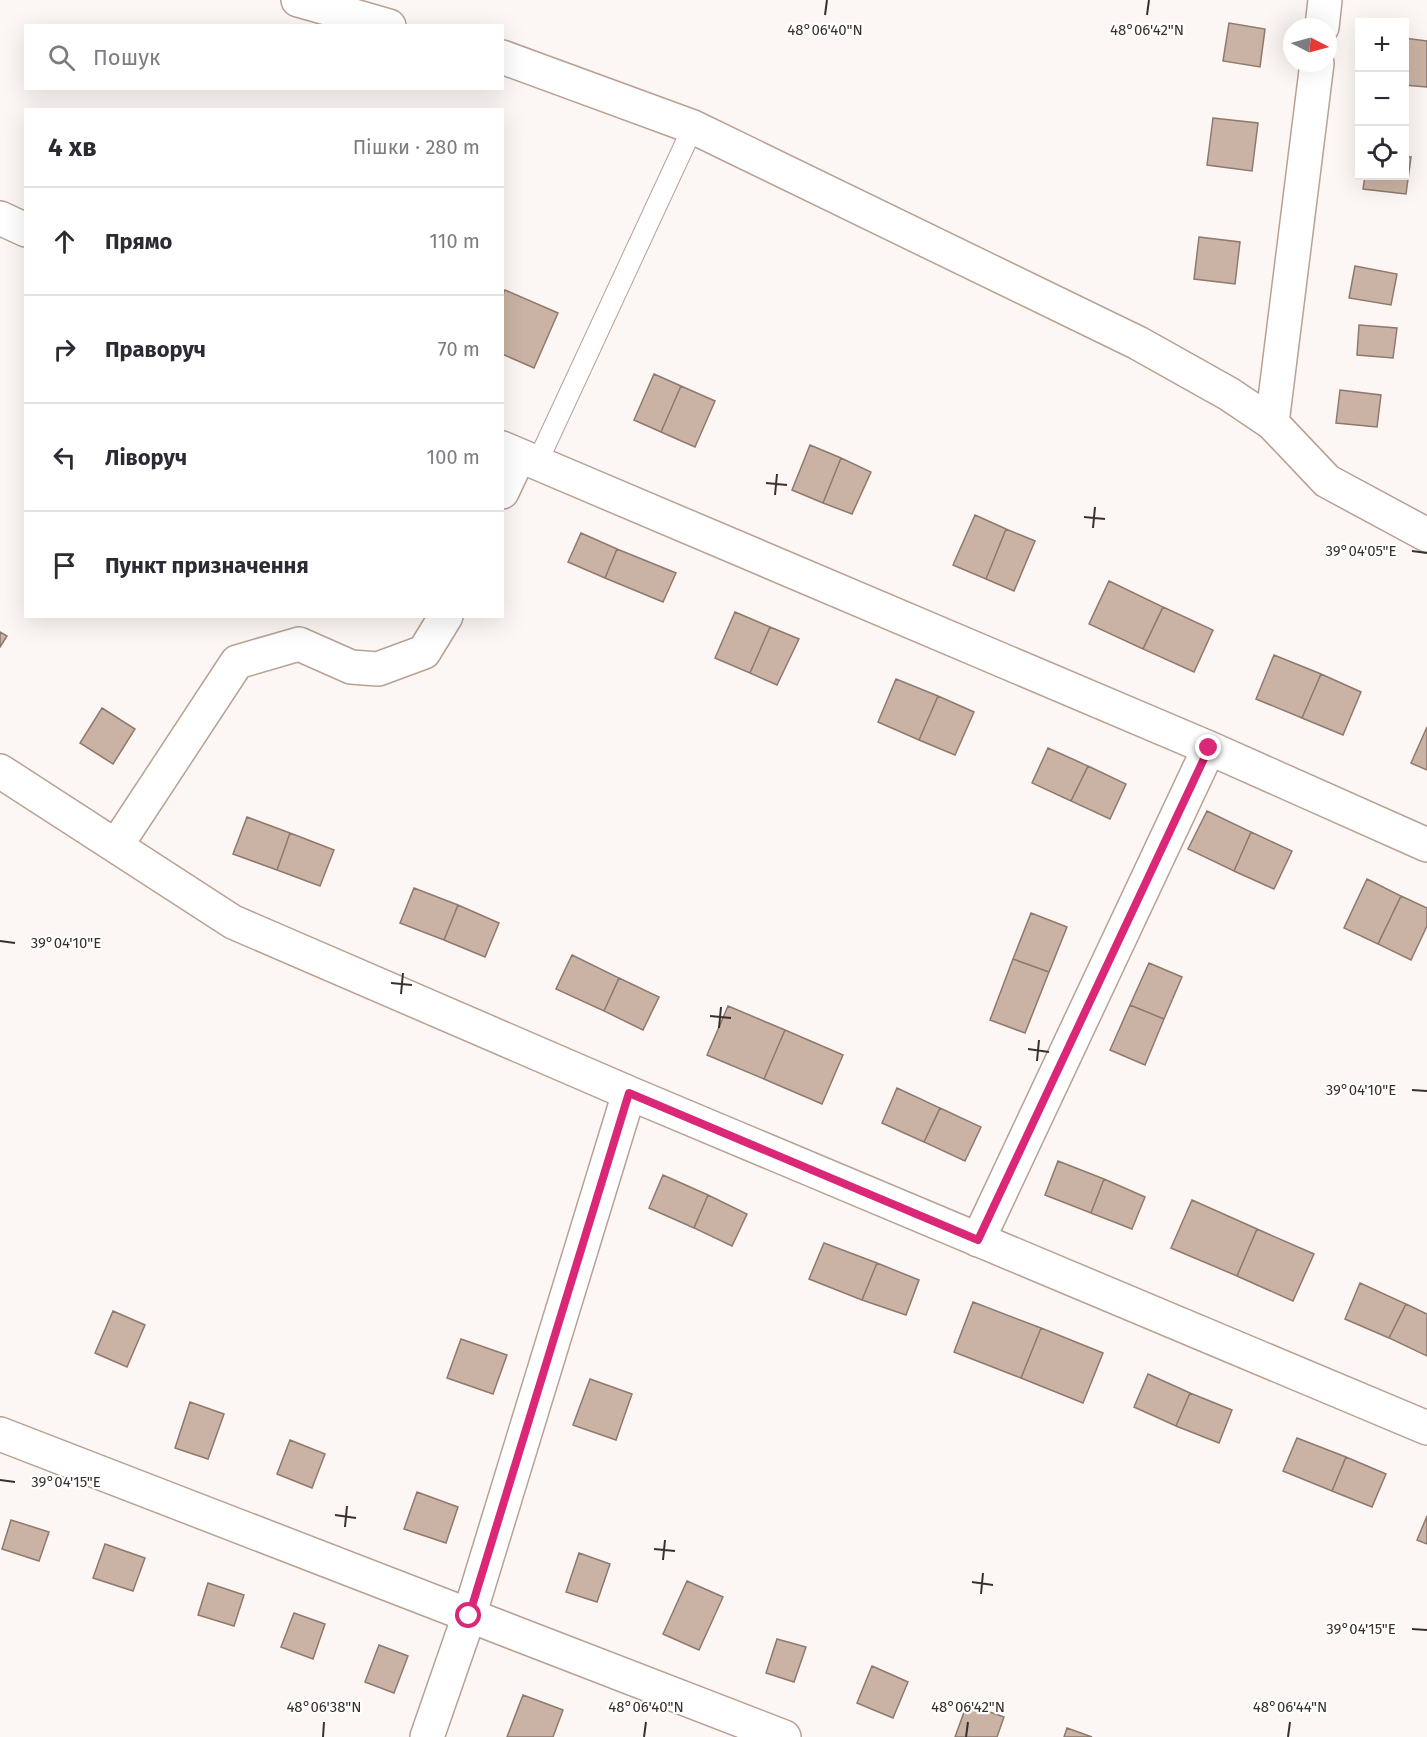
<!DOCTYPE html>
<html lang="uk">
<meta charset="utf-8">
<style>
body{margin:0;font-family:"Fira Sans",sans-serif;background:#f7f7f7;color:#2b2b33}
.controls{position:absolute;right:18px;top:18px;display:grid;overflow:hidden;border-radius:0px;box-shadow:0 6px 24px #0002}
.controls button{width:54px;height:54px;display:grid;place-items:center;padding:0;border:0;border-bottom:2px solid #e1e1e2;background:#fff;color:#2b2b33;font:30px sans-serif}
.compass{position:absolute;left:1283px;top:18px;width:54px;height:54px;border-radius:50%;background:#fff;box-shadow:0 6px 24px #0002;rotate:96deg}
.stop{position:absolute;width:18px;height:18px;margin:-14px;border:4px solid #db2777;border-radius:50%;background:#fff}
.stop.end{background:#db2777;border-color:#fff;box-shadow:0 2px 6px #0008}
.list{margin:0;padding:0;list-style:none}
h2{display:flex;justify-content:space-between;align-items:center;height:78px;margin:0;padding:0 24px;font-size:26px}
h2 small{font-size:20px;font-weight:400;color:#7c7c81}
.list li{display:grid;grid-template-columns:39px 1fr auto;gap:18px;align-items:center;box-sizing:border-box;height:108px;padding:0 24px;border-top:2px solid #e1e1e2}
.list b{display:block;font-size:22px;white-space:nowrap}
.list em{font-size:20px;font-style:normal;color:#7c7c81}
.icon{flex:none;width:33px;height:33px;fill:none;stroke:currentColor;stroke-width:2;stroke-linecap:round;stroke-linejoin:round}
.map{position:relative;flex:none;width:1427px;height:1737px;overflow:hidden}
.search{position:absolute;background:#fff;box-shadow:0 6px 24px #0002;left:24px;top:24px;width:480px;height:66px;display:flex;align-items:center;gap:15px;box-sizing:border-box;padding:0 21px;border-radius:0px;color:#7c7c81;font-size:22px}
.panel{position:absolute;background:#fff;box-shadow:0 6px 24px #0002;left:24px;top:108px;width:480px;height:510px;border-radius:0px}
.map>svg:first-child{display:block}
.building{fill:#cab3a4;stroke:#8f796c;stroke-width:1.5}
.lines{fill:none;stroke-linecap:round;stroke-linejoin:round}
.lane-casing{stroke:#b8a193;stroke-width:22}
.street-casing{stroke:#b8a193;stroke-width:36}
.lane{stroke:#fff;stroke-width:20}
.street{stroke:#fff;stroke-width:33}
.route{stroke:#db2777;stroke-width:8}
.ticks{fill:none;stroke:#39302a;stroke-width:2}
.ticks-label{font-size:15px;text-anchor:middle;fill:#39302a;stroke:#fff;stroke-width:4.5;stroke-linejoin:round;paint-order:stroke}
</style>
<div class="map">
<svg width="1427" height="1737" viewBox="0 0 1427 1737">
<rect width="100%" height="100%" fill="#fcf7f4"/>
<!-- building -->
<path class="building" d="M1229 23 1265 29 1260 67 1223 61Z
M1404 38 1427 41V87L1404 85Z
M1213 118 1258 123 1252 171 1207 165Z
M1404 156 1411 157 1406 194 1363 189 1365 176H1404Z
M1199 237 1240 242 1235 284 1194 279Z
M1355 266 1397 274 1391 305 1349 298Z
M505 290 558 313 534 368 502 354V296Z
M1359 325 1397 328 1393 358 1357 355Z
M654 374 681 386 661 432 634 420Z
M681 386 715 401 695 447 661 432Z
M1340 390 1381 395 1377 427 1336 423Z
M810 445 841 458 823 503 792 490Z
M841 458 871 472 852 514 823 503Z
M975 515 1006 529 986 579 953 565Z
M1006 529 1035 541 1014 591 986 579Z
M581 533 617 549 605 578 568 562Z
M617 549 676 573 663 602 605 578Z
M1109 581 1163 607 1143 649 1089 624Z
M1163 607 1213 630 1194 672 1143 649Z
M735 612 770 627 750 673 715 658Z
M770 627 799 639 777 685 750 673Z
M0 632 7 636 0 647Z
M1274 655 1321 674 1302 718 1256 699Z
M1321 674 1361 692 1343 735 1302 718Z
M896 679 938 696 919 740 878 722Z
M938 696 974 712 955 755 919 740Z
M102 708 135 729 113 764 80 743Z
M1427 727V770L1411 763Z
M1048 748 1088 766 1071 801 1032 783Z
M1088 766 1126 784 1110 819 1071 801Z
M1207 811 1251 832 1234 871 1188 849Z
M247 817 290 833 277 870 233 854Z
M1251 832 1292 851 1274 889 1234 871Z
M290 833 334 850 320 886 277 870Z
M1367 879 1401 896 1378 944 1344 928Z
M414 888 458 905 444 940 400 923Z
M1401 896 1427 908V926L1411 960 1378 944Z
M458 905 499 923 485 957 444 940Z
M1031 913 1067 927 1049 972 1013 959Z
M572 955 619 978 604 1011 556 989Z
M1013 959 1049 972 1025 1033 990 1020Z
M1149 963 1182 977 1164 1019 1130 1005Z
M619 978 659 997 643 1030 604 1011Z
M1130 1005 1164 1019 1145 1065 1110 1050Z
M728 1006 785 1030 764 1079 707 1055Z
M785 1030 843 1055 822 1104 764 1079Z
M897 1088 940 1108 924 1142 882 1123Z
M940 1108 981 1127 965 1161 924 1142Z
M1058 1161 1104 1179 1091 1213 1045 1195Z
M663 1175 708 1195 694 1228 649 1208Z
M1104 1179 1145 1197 1132 1229 1091 1213Z
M708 1195 747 1214 732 1246 694 1228Z
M1192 1200 1257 1229 1237 1276 1171 1248Z
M1257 1229 1314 1254 1293 1301 1237 1276Z
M824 1243 877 1263 862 1300 809 1279Z
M877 1263 919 1280 906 1315 862 1300Z
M1360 1283 1406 1304 1389 1338 1345 1319Z
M973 1302 1041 1328 1021 1378 954 1352Z
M1406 1304 1427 1314V1356L1389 1338Z
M113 1311 145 1325 127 1367 95 1353Z
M1041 1328 1103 1353 1083 1403 1021 1378Z
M461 1339 507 1355 493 1394 447 1378Z
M1148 1374 1190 1393 1176 1426 1134 1407Z
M590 1379 632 1394 616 1440 573 1425Z
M1190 1393 1232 1410 1219 1443 1176 1426Z
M190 1402 224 1414 208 1459 175 1448Z
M1297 1438 1346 1457 1332 1491 1283 1471Z
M290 1440 325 1454 312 1488 277 1474Z
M1346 1457 1386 1474 1372 1507 1332 1491Z
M417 1492 458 1507 446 1543 404 1529Z
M1427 1516V1544L1417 1540Z
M11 1520 49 1532 39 1561 2 1549Z
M105 1544 145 1558 133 1591 93 1578Z
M579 1553 610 1564 597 1602 566 1592Z
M687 1581 723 1597 699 1650 663 1634Z
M208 1583 244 1595 234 1626 198 1615Z
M294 1613 325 1624 313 1659 281 1647Z
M777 1639 806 1647 794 1682 766 1673Z
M379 1645 408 1656 394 1693 365 1682Z
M872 1666 908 1682 893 1718 857 1703Z
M523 1695 563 1710 553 1737H507Z
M967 1704 1004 1717 997 1737H955Z
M1067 1728 1092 1737H1064Z"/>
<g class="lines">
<defs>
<path id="lane" d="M537 463 693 127"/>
<path id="street" d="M298 0 389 26
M1322 27 1325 0
M502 57 693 127 1138 343 1229 394 1272 423 1327 481 1427 535
M0 218 26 230
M1272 423 1317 63
M502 448 1209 748 1427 845
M502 492 519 456
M0 771 233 922 629 1093
M116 846 237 662 299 644 351 667 378 669 424 652 446 616
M978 1240 1209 748
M0 1434 784 1737
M427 1737 469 1616 629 1093 1427 1428"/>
</defs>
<!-- lane casing -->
<use href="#lane" class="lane-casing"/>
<!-- street casing -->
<use href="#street" class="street-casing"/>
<!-- lane -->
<use href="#lane" class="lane"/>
<!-- street -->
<use href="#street" class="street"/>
</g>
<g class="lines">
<!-- route -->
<path class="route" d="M469 1616 629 1093 978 1240 1209 748"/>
</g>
<!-- ticks -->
<path class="ticks" d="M825 15 827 0M1147 15 1149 0M766 483 787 485M775 495 777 474M1084 517 1105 519M1093 528 1095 507M1412 551 1427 553M0 941 15 943M391 983 412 985M401 994 403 973M710 1016 731 1018M719 1028 721 1007M1028 1049 1049 1052M1037 1061 1039 1040M1412 1090 1427 1091M0 1480 15 1482M335 1515 356 1518M345 1527 347 1506M654 1549 675 1551M663 1560 665 1540M972 1582 993 1585M981 1594 983 1573M1412 1629 1427 1630M323 1737 324 1722M644 1737 646 1722M966 1737 968 1722M1288 1737 1290 1722"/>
<g class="ticks-label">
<text x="825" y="35">48°06'40"N</text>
<text x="1147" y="35">48°06'42"N</text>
<text x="1361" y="556">39°04'05"E</text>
<text x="66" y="948">39°04'10"E</text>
<text x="1361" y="1095">39°04'10"E</text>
<text x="66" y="1487">39°04'15"E</text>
<text x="1361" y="1634">39°04'15"E</text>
<text x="324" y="1712">48°06'38"N</text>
<text x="646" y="1712">48°06'40"N</text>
<text x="968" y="1712">48°06'42"N</text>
<text x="1290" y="1712">48°06'44"N</text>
</g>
</svg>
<div class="controls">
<button>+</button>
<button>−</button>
<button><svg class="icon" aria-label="locate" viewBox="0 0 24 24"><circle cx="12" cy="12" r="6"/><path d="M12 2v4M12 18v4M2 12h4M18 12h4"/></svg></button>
</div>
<svg class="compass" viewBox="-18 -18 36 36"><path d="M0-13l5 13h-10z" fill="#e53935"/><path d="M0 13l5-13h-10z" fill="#7c7c81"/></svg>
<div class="stop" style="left:469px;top:1616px"></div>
<div class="stop end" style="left:1209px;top:748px"></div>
<div class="search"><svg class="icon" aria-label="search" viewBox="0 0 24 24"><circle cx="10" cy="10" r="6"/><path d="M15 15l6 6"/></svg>Пошук</div>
<section class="panel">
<h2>4 хв<small>Пішки · 280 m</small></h2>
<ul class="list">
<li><svg class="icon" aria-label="ahead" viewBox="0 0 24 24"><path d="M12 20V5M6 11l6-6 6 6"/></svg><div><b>Прямо</b></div><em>110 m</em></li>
<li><svg class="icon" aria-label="right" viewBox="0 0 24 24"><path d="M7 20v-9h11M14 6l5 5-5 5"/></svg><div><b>Праворуч</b></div><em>70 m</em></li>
<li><svg class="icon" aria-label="left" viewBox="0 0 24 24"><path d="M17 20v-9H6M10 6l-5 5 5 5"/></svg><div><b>Ліворуч</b></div><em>100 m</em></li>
<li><svg class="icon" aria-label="arrive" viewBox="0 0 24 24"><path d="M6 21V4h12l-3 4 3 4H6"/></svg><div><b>Пункт призначення</b></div></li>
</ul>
</section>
</div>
